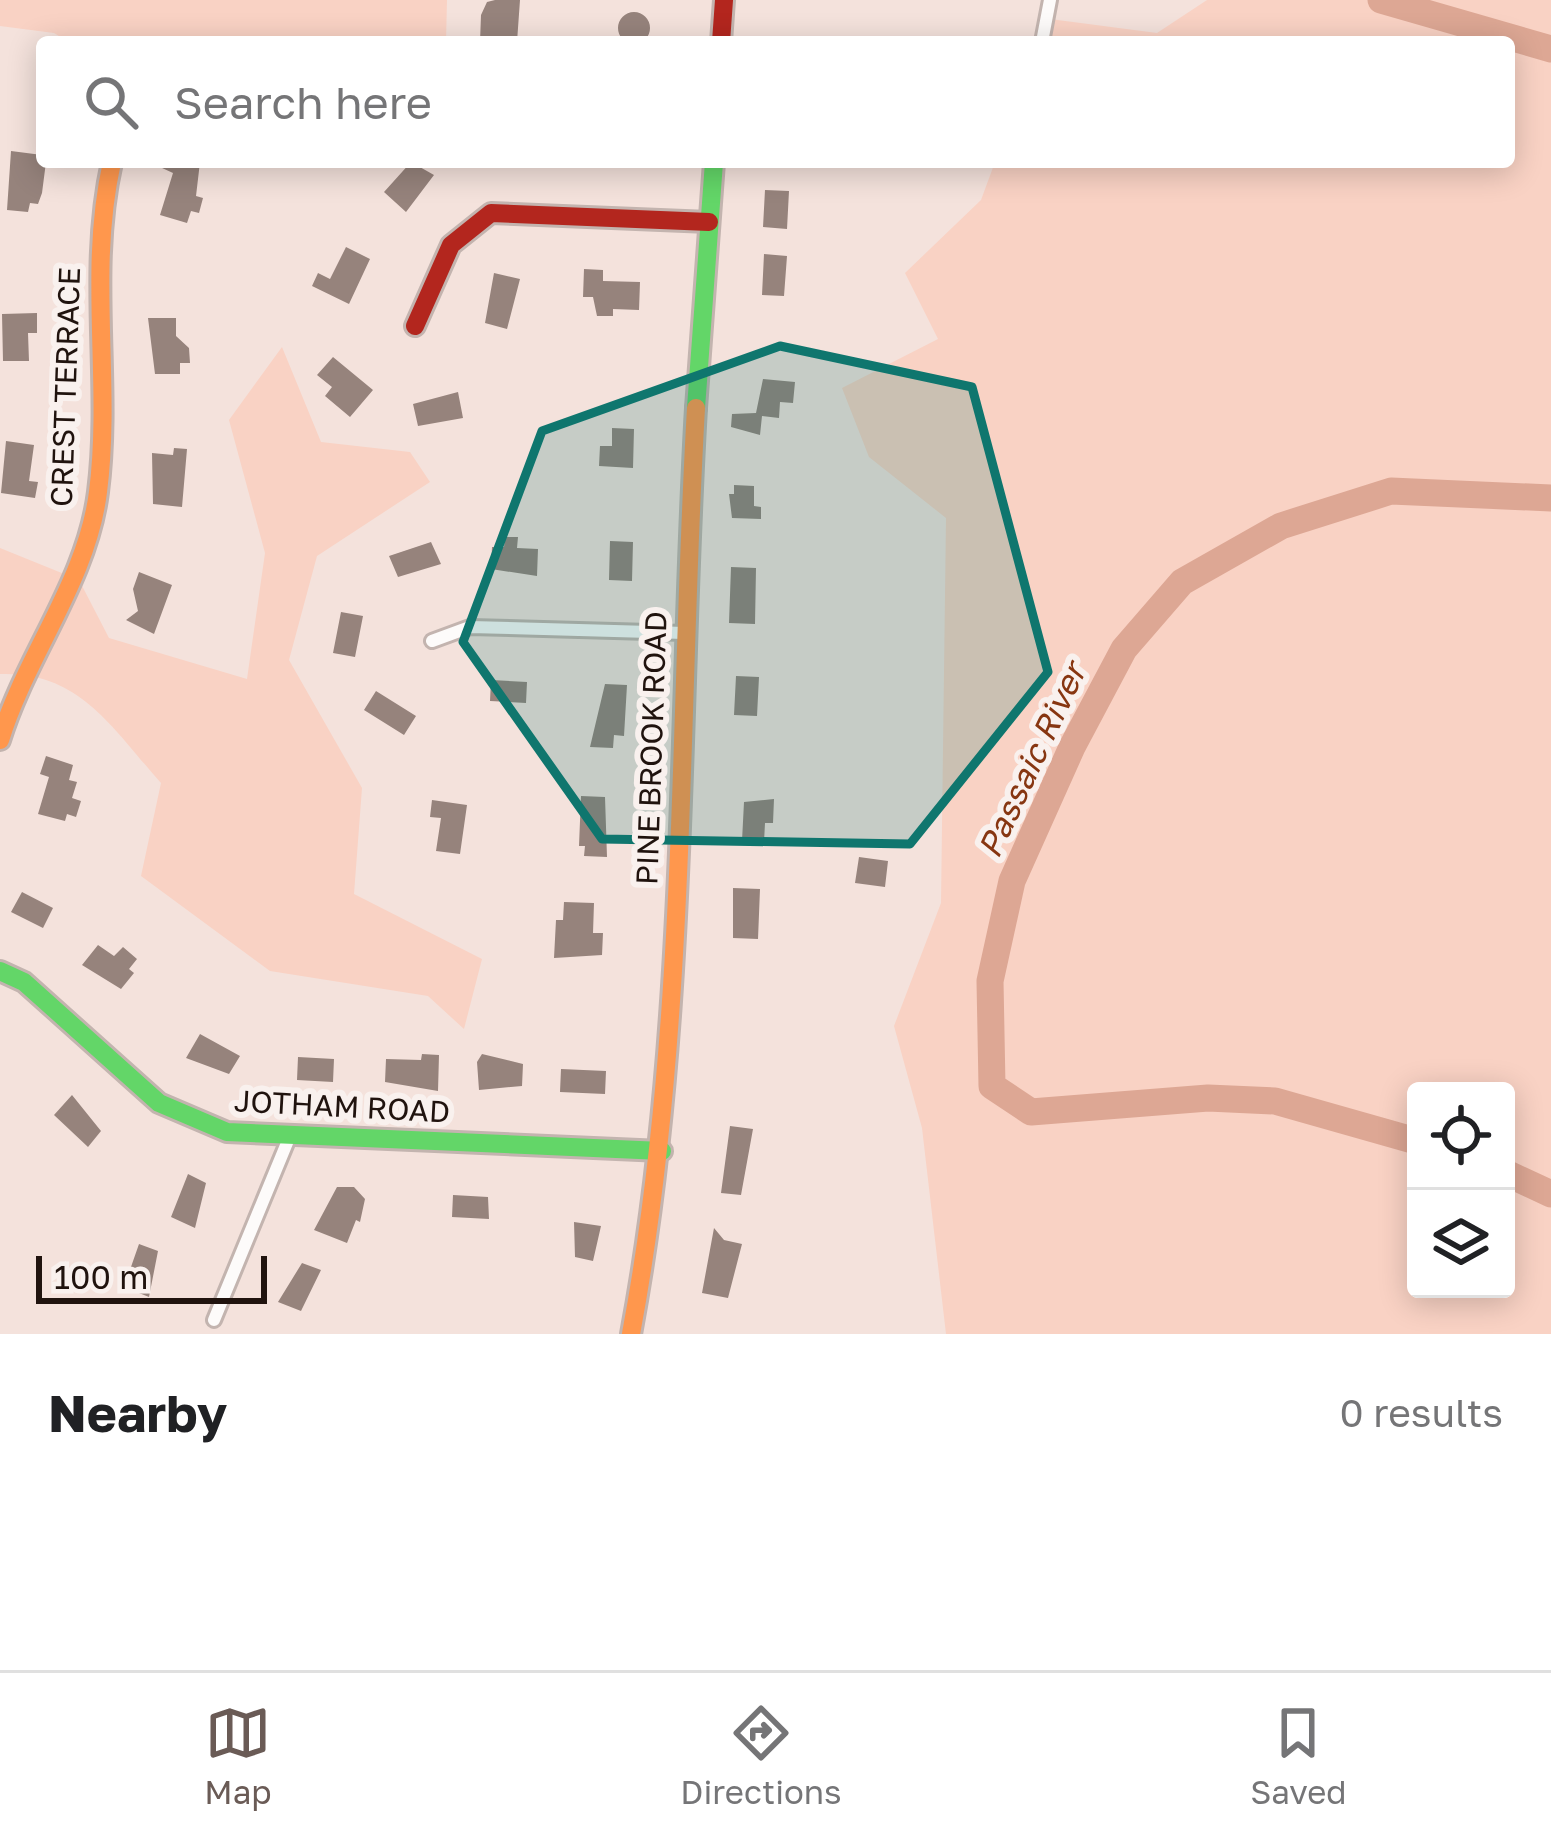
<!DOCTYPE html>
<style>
body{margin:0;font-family:"Golos Text",sans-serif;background:#f6f6f6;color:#202124}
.controls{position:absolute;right:36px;bottom:36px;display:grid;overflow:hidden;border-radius:12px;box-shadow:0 6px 30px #0003}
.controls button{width:108px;height:108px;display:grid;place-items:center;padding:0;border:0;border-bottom:3px solid #e0e0e0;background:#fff;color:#202124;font:60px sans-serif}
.scale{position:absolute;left:36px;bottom:30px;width:231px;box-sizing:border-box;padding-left:12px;border:6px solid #20130e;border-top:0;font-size:33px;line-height:42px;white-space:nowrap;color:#20130e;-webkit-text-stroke:9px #f9f1ee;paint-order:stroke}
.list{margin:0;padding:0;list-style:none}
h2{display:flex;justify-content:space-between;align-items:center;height:156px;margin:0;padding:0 48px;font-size:51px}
h2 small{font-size:39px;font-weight:400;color:#757577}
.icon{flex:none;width:66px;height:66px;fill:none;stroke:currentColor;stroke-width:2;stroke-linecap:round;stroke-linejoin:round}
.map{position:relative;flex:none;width:1551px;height:1334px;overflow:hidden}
.search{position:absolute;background:#fff;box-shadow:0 6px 30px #0003;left:36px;right:36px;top:36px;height:132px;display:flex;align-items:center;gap:30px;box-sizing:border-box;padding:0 42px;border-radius:12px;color:#757577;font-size:45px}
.sheet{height:336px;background:#fff}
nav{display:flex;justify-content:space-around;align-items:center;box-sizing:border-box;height:168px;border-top:3px solid #e0e0e0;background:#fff;font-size:33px;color:#757577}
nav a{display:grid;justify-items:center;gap:6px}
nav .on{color:#6a5b56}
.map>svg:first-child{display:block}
.green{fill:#f9d2c4;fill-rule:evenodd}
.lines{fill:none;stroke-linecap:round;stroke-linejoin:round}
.river{stroke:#dda794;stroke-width:27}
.building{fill:#96837c}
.street-casing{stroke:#c3b4af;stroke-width:18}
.fast-casing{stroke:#c3b4af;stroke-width:24}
.slow-casing{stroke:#c3b4af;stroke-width:24}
.jam-casing{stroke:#c3b4af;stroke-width:24}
.street{stroke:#fdfbfa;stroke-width:12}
.fast{stroke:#63d668;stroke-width:18}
.slow{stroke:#ff974d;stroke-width:18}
.jam{stroke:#b3261e;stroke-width:18}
.marked{fill:#0f766e;fill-opacity:0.2;stroke:#0f766e;stroke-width:9;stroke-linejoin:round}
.labels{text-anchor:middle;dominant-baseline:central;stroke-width:12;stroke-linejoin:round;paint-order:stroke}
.street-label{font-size:30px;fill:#20130e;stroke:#f9f1ee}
.water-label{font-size:33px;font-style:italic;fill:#873611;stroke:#f9f1ee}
</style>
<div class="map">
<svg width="1551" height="1334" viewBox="0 0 1551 1334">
<rect width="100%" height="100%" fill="#f4e2dc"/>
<!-- green -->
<path class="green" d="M0 0H447L446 42H69L54 33 0 26Z
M1207 0H1551V1334H946L922 1128 894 1026 941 903 946 518 869 457 842 388 938 339 905 273 981 200 995 162H1509V42H1042L1050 19 1157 33ZM1416 1091H1506V1289H1416Z
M282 347 321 442 410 452 430 482 317 556 289 660 362 788 354 894 482 959 464 1029 428 996 270 971 141 876 161 783C112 728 80 671 0 674V548L79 580 109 638 247 679 265 553 229 420Z"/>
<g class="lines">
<!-- river -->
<path class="river" d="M1381 0 1551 49
M1416 1141 1275 1101 1208 1098 1031 1112 992 1086 990 981 1012 881 1072 747 1124 649 1182 582 1281 526 1391 491 1551 498
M1506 1173 1551 1194"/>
</g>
<!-- building -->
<path class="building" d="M495 0H520L517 42H480L481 15 487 2Z
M618 28a16 16 0 1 1 32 0a16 16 0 1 1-32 0Z
M11 151 42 155 46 162 42 193 38 204 30 203 28 212 7 210Z
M149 162H200L196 196 203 198 199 213 191 211 187 223 160 215 173 173Z
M411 162 434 175 406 212 384 192Z
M765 190 789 191 787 229 763 227Z
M346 247 370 259 349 304 312 286 318 273 330 279Z
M764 254 787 256 784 296 762 295Z
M584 269 603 270V281L640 282 639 310 613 309V316H597L593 297H583Z
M494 273 520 279 507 329 485 323Z
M37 313V333H28L29 361H3L2 314Z
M148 318H176V336L189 348 190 363H180V374H155Z
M333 357 373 390 350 417 325 396 332 387 317 375Z
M763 379 795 382 793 403 780 402 779 418 762 416 760 435 731 427 732 414 756 413Z
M458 392 463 418 418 426 413 404Z
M612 428 634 429 633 468 599 466 600 446H612Z
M6 441 34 445 29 481 38 482 35 498 1 493Z
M174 448 187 449 182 507 153 504 152 453 173 455Z
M734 485 754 486V506L761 507V519L732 518 729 494H734Z
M505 537H518L517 548 538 549 537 576 491 569 492 547H504Z
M610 541 633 542 632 581 609 580Z
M431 542 441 564 398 577 389 556Z
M731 567 756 568 755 624 729 623Z
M139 572 172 585 154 634 126 620 138 611 133 589Z
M341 612 363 616 355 657 333 653Z
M736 676 759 677 757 716 734 715Z
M491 680 527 682 526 703 490 701Z
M605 684 627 685 624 736 614 735 613 748 590 747Z
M376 691 416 716 404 735 364 710Z
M46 756 73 765 69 780 77 782 72 798 81 801 76 817 67 814 65 821 38 814 49 777 40 774Z
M581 796 605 797 607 857 584 856 585 846H579Z
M774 799 773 823H765L764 842 742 841 744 802Z
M432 800 467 805 460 854 436 851 441 818 430 817Z
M859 857 888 861 885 887 855 883Z
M733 888 760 889 758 939 733 938Z
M22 892 53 908 43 928 11 912Z
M564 902 594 903 593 933H603L602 955 554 958 556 920H563Z
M98 945 114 956 123 947 137 959 129 969 134 973 121 989 82 965Z
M200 1034 240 1056 229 1074 186 1058Z
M422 1054 439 1055 438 1091 385 1082 386 1059 421 1060Z
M482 1054 523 1064 522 1086 479 1090 477 1062Z
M298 1057 334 1059 333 1082 297 1080Z
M561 1069 606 1071 605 1094 560 1092Z
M72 1095 101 1131 88 1147 54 1115Z
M730 1126 753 1129 741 1195 721 1193Z
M188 1174 206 1183 195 1228 171 1217Z
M337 1187H354L365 1199 360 1222 356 1220 347 1243 314 1230Z
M453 1195 488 1197 489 1219 452 1217Z
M574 1222 601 1226 593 1261 575 1257Z
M714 1228 724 1240 742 1244 728 1298 702 1293Z
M139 1244 158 1251 149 1297 124 1287Z
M302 1263 321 1270 301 1311 278 1302Z"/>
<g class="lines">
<defs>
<path id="street" d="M1042 42 1050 0
M432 641 470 627 685 633
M214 1320 289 1138"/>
<path id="fast" d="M696 408 714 162
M0 971 24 982 159 1103 227 1132 662 1151"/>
<path id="slow" d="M0 740C26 655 87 581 98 492 112 382 87 273 112 162
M631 1334C688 1029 678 717 696 408"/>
<path id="jam" d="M721 42 724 0
M415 326 451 245 491 213 709 222"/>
</defs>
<!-- street casing -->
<use href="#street" class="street-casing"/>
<!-- fast casing -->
<use href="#fast" class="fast-casing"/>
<!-- slow casing -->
<use href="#slow" class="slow-casing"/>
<!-- jam casing -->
<use href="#jam" class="jam-casing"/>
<!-- street -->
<use href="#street" class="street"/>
<!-- fast -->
<use href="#fast" class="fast"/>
<!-- slow -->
<use href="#slow" class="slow"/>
<!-- jam -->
<use href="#jam" class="jam"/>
</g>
<!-- marked area -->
<path class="marked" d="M780 346 972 387 1048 672 910 844 602 839 463 642 542 431Z"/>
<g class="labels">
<!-- street labels -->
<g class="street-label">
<text transform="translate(65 387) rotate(-88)">CREST TERRACE</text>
<text transform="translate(651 748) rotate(-88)">PINE BROOK ROAD</text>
<text transform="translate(342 1106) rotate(3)">JOTHAM ROAD</text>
</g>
<!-- water labels -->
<g class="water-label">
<text transform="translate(1031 760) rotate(-65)">Passaic River</text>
</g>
</g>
</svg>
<div class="controls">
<button><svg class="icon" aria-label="locate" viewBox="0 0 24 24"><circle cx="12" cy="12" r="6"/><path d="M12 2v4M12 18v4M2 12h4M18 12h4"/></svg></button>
<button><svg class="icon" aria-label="layers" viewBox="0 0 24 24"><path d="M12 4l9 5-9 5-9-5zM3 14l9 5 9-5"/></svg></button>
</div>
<div class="scale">100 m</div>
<div class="search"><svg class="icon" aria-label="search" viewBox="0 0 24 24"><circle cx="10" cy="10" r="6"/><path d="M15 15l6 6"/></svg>Search here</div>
</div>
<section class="sheet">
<h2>Nearby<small>0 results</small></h2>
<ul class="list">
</ul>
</section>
<nav>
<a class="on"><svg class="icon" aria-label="map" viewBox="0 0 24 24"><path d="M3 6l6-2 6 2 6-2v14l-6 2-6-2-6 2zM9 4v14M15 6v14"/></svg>Map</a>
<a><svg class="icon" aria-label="directions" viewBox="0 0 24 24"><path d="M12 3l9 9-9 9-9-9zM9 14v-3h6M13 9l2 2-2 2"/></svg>Directions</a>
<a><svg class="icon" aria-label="saved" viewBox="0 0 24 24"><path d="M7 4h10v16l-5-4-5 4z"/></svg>Saved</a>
</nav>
